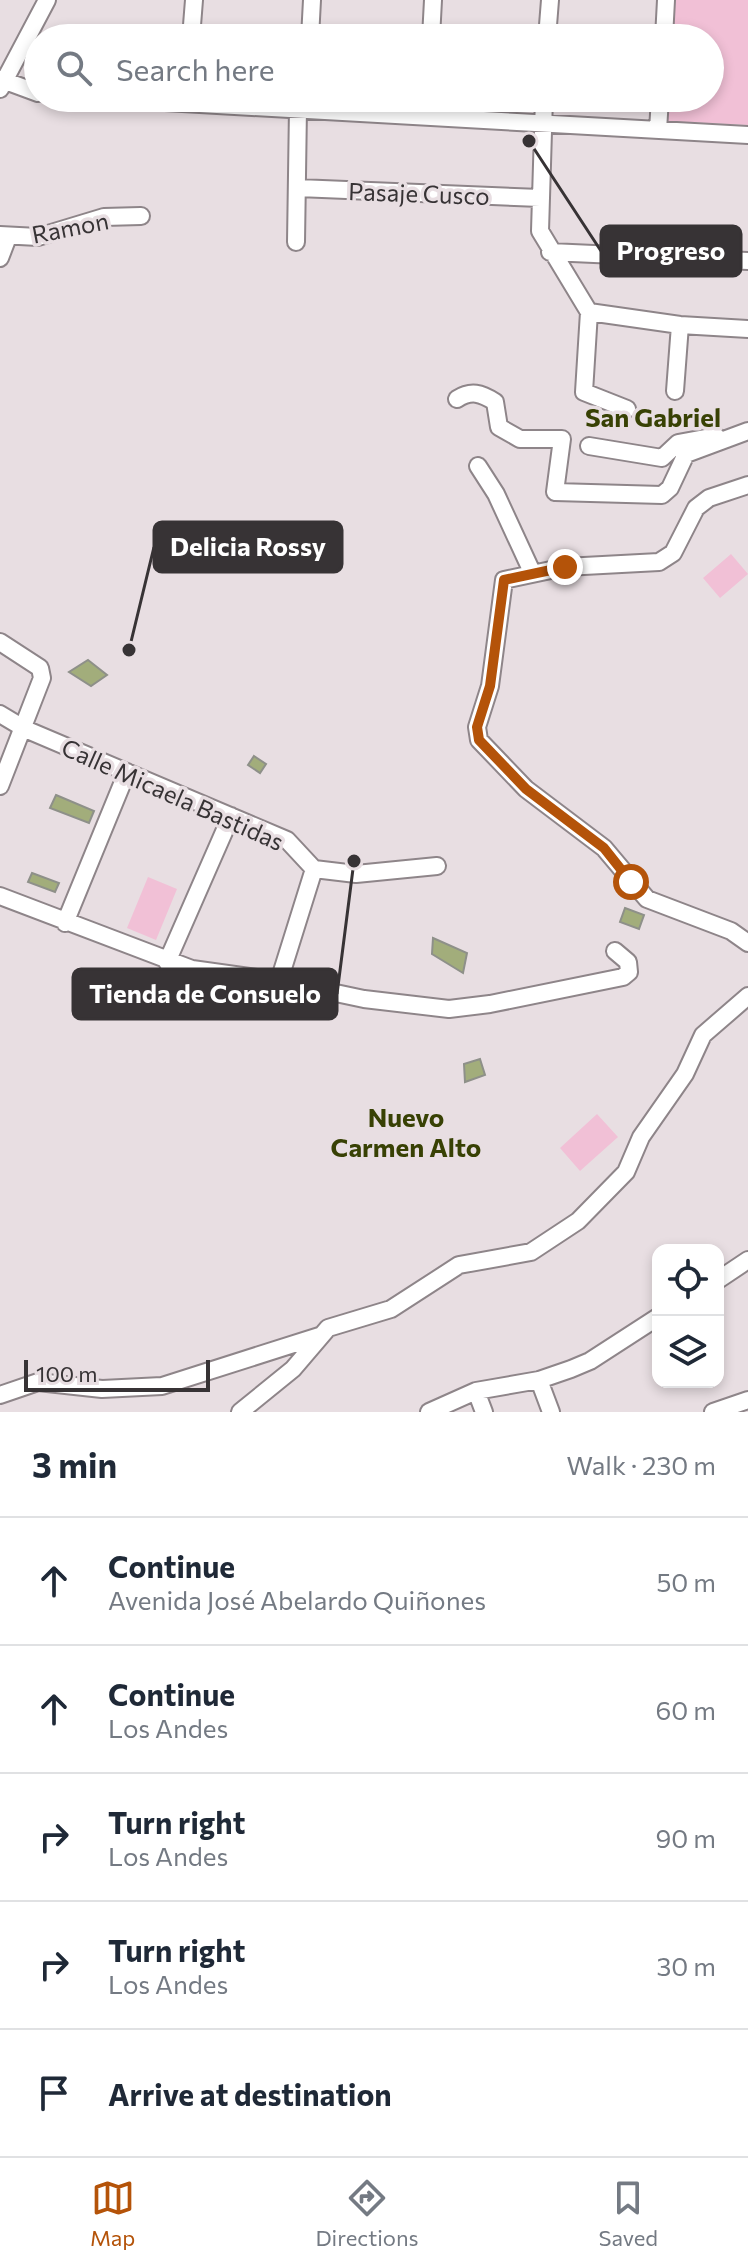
<!DOCTYPE html>
<meta charset="utf-8">
<style>
body{margin:0;font-family:Commissioner,sans-serif;background:#f6f6f7;color:#1f2937}
.controls{position:absolute;right:24px;bottom:24px;display:grid;overflow:hidden;border-radius:16px;box-shadow:0 4px 12px #0003}
.controls button{width:72px;height:72px;display:grid;place-items:center;padding:0;border:0;border-bottom:2px solid #e0e1e3;background:#fff;color:#1f2937;font:40px sans-serif}
.scale{position:absolute;left:24px;bottom:20px;width:186px;box-sizing:border-box;padding-left:8px;border:4px solid #373335;border-top:0;font-size:22px;line-height:28px;white-space:nowrap;color:#373335;-webkit-text-stroke:6px #e8dee2;paint-order:stroke}
.stop{position:absolute;width:24px;height:24px;margin:-18px;border:6px solid #b45309;border-radius:50%;background:#fff}
.stop.end{background:#b45309;border-color:#fff;box-shadow:0 2px 8px #0008}
.list{margin:0;padding:0;list-style:none}
h2{display:flex;justify-content:space-between;align-items:center;height:104px;margin:0;padding:0 32px;font-size:34px}
h2 small{font-size:26px;font-weight:400;color:#747a83}
.list li{display:grid;grid-template-columns:52px 1fr auto;gap:24px;align-items:center;box-sizing:border-box;height:128px;padding:0 32px;border-top:2px solid #e0e1e3}
.list b{display:block;font-size:30px;white-space:nowrap}
.list p{margin:0;font-size:26px;white-space:nowrap;color:#747a83}
.list em{font-size:26px;font-style:normal;color:#747a83}
.icon{flex:none;width:44px;height:44px;fill:none;stroke:currentColor;stroke-width:2;stroke-linecap:round;stroke-linejoin:round}
.map{position:relative;flex:none;width:748px;height:1412px;overflow:hidden}
.search{position:absolute;background:#fff;box-shadow:0 4px 12px #0003;left:24px;right:24px;top:24px;height:88px;display:flex;align-items:center;gap:20px;box-sizing:border-box;padding:0 28px;border-radius:44px;color:#747a83;font-size:30px}
.sheet{height:744px;background:#fff}
nav{display:flex;justify-content:space-around;align-items:center;box-sizing:border-box;height:112px;border-top:2px solid #e0e1e3;background:#fff;font-size:22px;color:#747a83}
nav a{display:grid;justify-items:center;gap:4px}
nav .on{color:#b45309}
.map>svg:first-child{display:block}
.green{fill:#f1c0d6}
.building{fill:#a2ad7b;stroke:#8e9089;stroke-width:2}
.lines{fill:none;stroke-linecap:round;stroke-linejoin:round}
.minor-casing{stroke:#8e8589;stroke-width:20}
.minor{stroke:#fff;stroke-width:16}
.route{stroke:#b45309;stroke-width:10}
.labels{text-anchor:middle;dominant-baseline:central;stroke-width:7;stroke-linejoin:round;paint-order:stroke}
.street-label{font-size:24px;fill:#373335;stroke:#e8dee2}
.neighbourhood-label{font-size:26px;font-weight:bold;fill:#384104;stroke:#e8dee2}
.leader{fill:none;stroke:#373335;stroke-width:3}
.callout-dot{fill:#373335;stroke:#e8dee2;stroke-width:3}
.callout{fill:#373335;stroke:#373335;stroke-width:3}
.callout-label{font-size:26px;text-anchor:middle;font-weight:bold;fill:#fff}
</style>
<div class="map">
<svg width="748" height="1412" viewBox="0 0 748 1412">
<rect width="100%" height="100%" fill="#e8dee2"/>
<!-- green -->
<path class="green" d="M670 0H748V125L664 121 665 98H710V38H668Z
M731 554 748 574 720 598 703 578Z
M148 877 177 889 156 940 127 928Z
M597 1114 618 1137 580 1171 560 1148Z"/>
<!-- building -->
<path class="building" d="M88 660 107 675 91 686 69 672Z
M254 756 266 764 260 773 248 765Z
M56 795 94 811 89 823 50 808Z
M32 873 59 883 55 892 28 882Z
M625 908 644 915 639 929 620 922Z
M433 938 467 953 463 973 432 954Z
M480 1059 485 1075 465 1082 464 1064Z"/>
<g class="lines">
<defs>
<path id="minor" d="M191 38 194 0
M310 38 312 0
M431 38 433 0
M547 38 550 0
M664 38 666 0
M0 79 38 93
M0 89 47 0
M95 98 748 135
M544 98 540 231 589 312
M658 130 660 98
M298 188 540 198
M0 235 38 237 104 217 141 216
M296 242 298 108
M550 252 748 261
M0 258 8 237
M589 312 680 325 748 329
M589 312 584 392 627 409
M675 391 680 325
M457 399C471 390 481 393 495 402L499 427 520 439H562L555 492 662 495 670 488 686 454 748 431
M589 446 662 458 678 443 716 436
M478 466 496 494 532 572
M748 485 709 498 696 508 673 553 659 562 565 567 504 580 490 686 477 727 479 740 526 789 604 848 647 899 731 931 748 943
M0 642 40 668 42 678 0 786
M0 714 25 729 287 840 314 869 356 874 437 866
M0 896 192 969 279 981 364 999 449 1009 490 1004 623 977 629 972 628 962 615 951
M65 923 127 772
M167 962 231 816
M279 981 314 869
M718 1280 748 1260
M539 1380 551 1412
M476 1391 484 1412
M0 1395 38 1382 102 1389 162 1386 319 1336
M240 1412 293 1369 328 1328 391 1309 459 1265 531 1252 578 1221 626 1172 641 1137 685 1074 703 1035 748 996
M429 1412 476 1391 539 1380 571 1369 590 1361 658 1317
M713 1412 748 1400"/>
</defs>
<!-- minor casing -->
<use href="#minor" class="minor-casing"/>
<!-- minor -->
<use href="#minor" class="minor"/>
</g>
<g class="lines">
<!-- route -->
<path class="route" d="M565 567 504 580 490 686 477 727 479 740 526 789 604 848 631 882"/>
</g>
<g class="labels">
<!-- street labels -->
<g class="street-label">
<text transform="translate(419 193) rotate(2)">Pasaje Cusco</text>
<text transform="translate(70 227) rotate(-11)">Ramon</text>
<text transform="translate(173 794) rotate(24)">Calle Micaela Bastidas</text>
</g>
<!-- neighbourhood labels -->
<g class="neighbourhood-label">
<text x="653" y="416">San Gabriel</text>
<text x="406" y="1116">Nuevo<tspan x="406" dy="30">Carmen Alto</tspan></text>
</g>
</g>
<!-- callouts -->
<path class="leader" d="M529 141L601 251M129 650L154 547M354 861L337 994"/>
<g class="callout-dot">
<circle cx="529" cy="141" r="8"/>
<circle cx="129" cy="650" r="8"/>
<circle cx="354" cy="861" r="8"/>
</g>
<g class="callout">
<rect x="601" y="226" width="140" height="50" rx="8"/>
<rect x="154" y="522" width="188" height="50" rx="8"/>
<rect x="73" y="969" width="264" height="50" rx="8"/>
</g>
<g class="callout-label">
<text x="671" y="260">Progreso</text>
<text x="248" y="556">Delicia Rossy</text>
<text x="205" y="1003">Tienda de Consuelo</text>
</g>
</svg>
<div class="controls">
<button><svg class="icon" aria-label="locate" viewBox="0 0 24 24"><circle cx="12" cy="12" r="6"/><path d="M12 2v4M12 18v4M2 12h4M18 12h4"/></svg></button>
<button><svg class="icon" aria-label="layers" viewBox="0 0 24 24"><path d="M12 4l9 5-9 5-9-5zM3 14l9 5 9-5"/></svg></button>
</div>
<div class="scale">100 m</div>
<div class="stop" style="left:631px;top:882px"></div>
<div class="stop end" style="left:565px;top:567px"></div>
<div class="search"><svg class="icon" aria-label="search" viewBox="0 0 24 24"><circle cx="10" cy="10" r="6"/><path d="M15 15l6 6"/></svg>Search here</div>
</div>
<section class="sheet">
<h2>3 min<small>Walk · 230 m</small></h2>
<ul class="list">
<li><svg class="icon" aria-label="ahead" viewBox="0 0 24 24"><path d="M12 20V5M6 11l6-6 6 6"/></svg><div><b>Continue</b><p>Avenida José Abelardo Quiñones</p></div><em>50 m</em></li>
<li><svg class="icon" aria-label="ahead" viewBox="0 0 24 24"><path d="M12 20V5M6 11l6-6 6 6"/></svg><div><b>Continue</b><p>Los Andes</p></div><em>60 m</em></li>
<li><svg class="icon" aria-label="right" viewBox="0 0 24 24"><path d="M7 20v-9h11M14 6l5 5-5 5"/></svg><div><b>Turn right</b><p>Los Andes</p></div><em>90 m</em></li>
<li><svg class="icon" aria-label="right" viewBox="0 0 24 24"><path d="M7 20v-9h11M14 6l5 5-5 5"/></svg><div><b>Turn right</b><p>Los Andes</p></div><em>30 m</em></li>
<li><svg class="icon" aria-label="arrive" viewBox="0 0 24 24"><path d="M6 21V4h12l-3 4 3 4H6"/></svg><div><b>Arrive at destination</b></div></li>
</ul>
</section>
<nav>
<a class="on"><svg class="icon" aria-label="map" viewBox="0 0 24 24"><path d="M3 6l6-2 6 2 6-2v14l-6 2-6-2-6 2zM9 4v14M15 6v14"/></svg>Map</a>
<a><svg class="icon" aria-label="directions" viewBox="0 0 24 24"><path d="M12 3l9 9-9 9-9-9zM9 14v-3h6M13 9l2 2-2 2"/></svg>Directions</a>
<a><svg class="icon" aria-label="saved" viewBox="0 0 24 24"><path d="M7 4h10v16l-5-4-5 4z"/></svg>Saved</a>
</nav>
